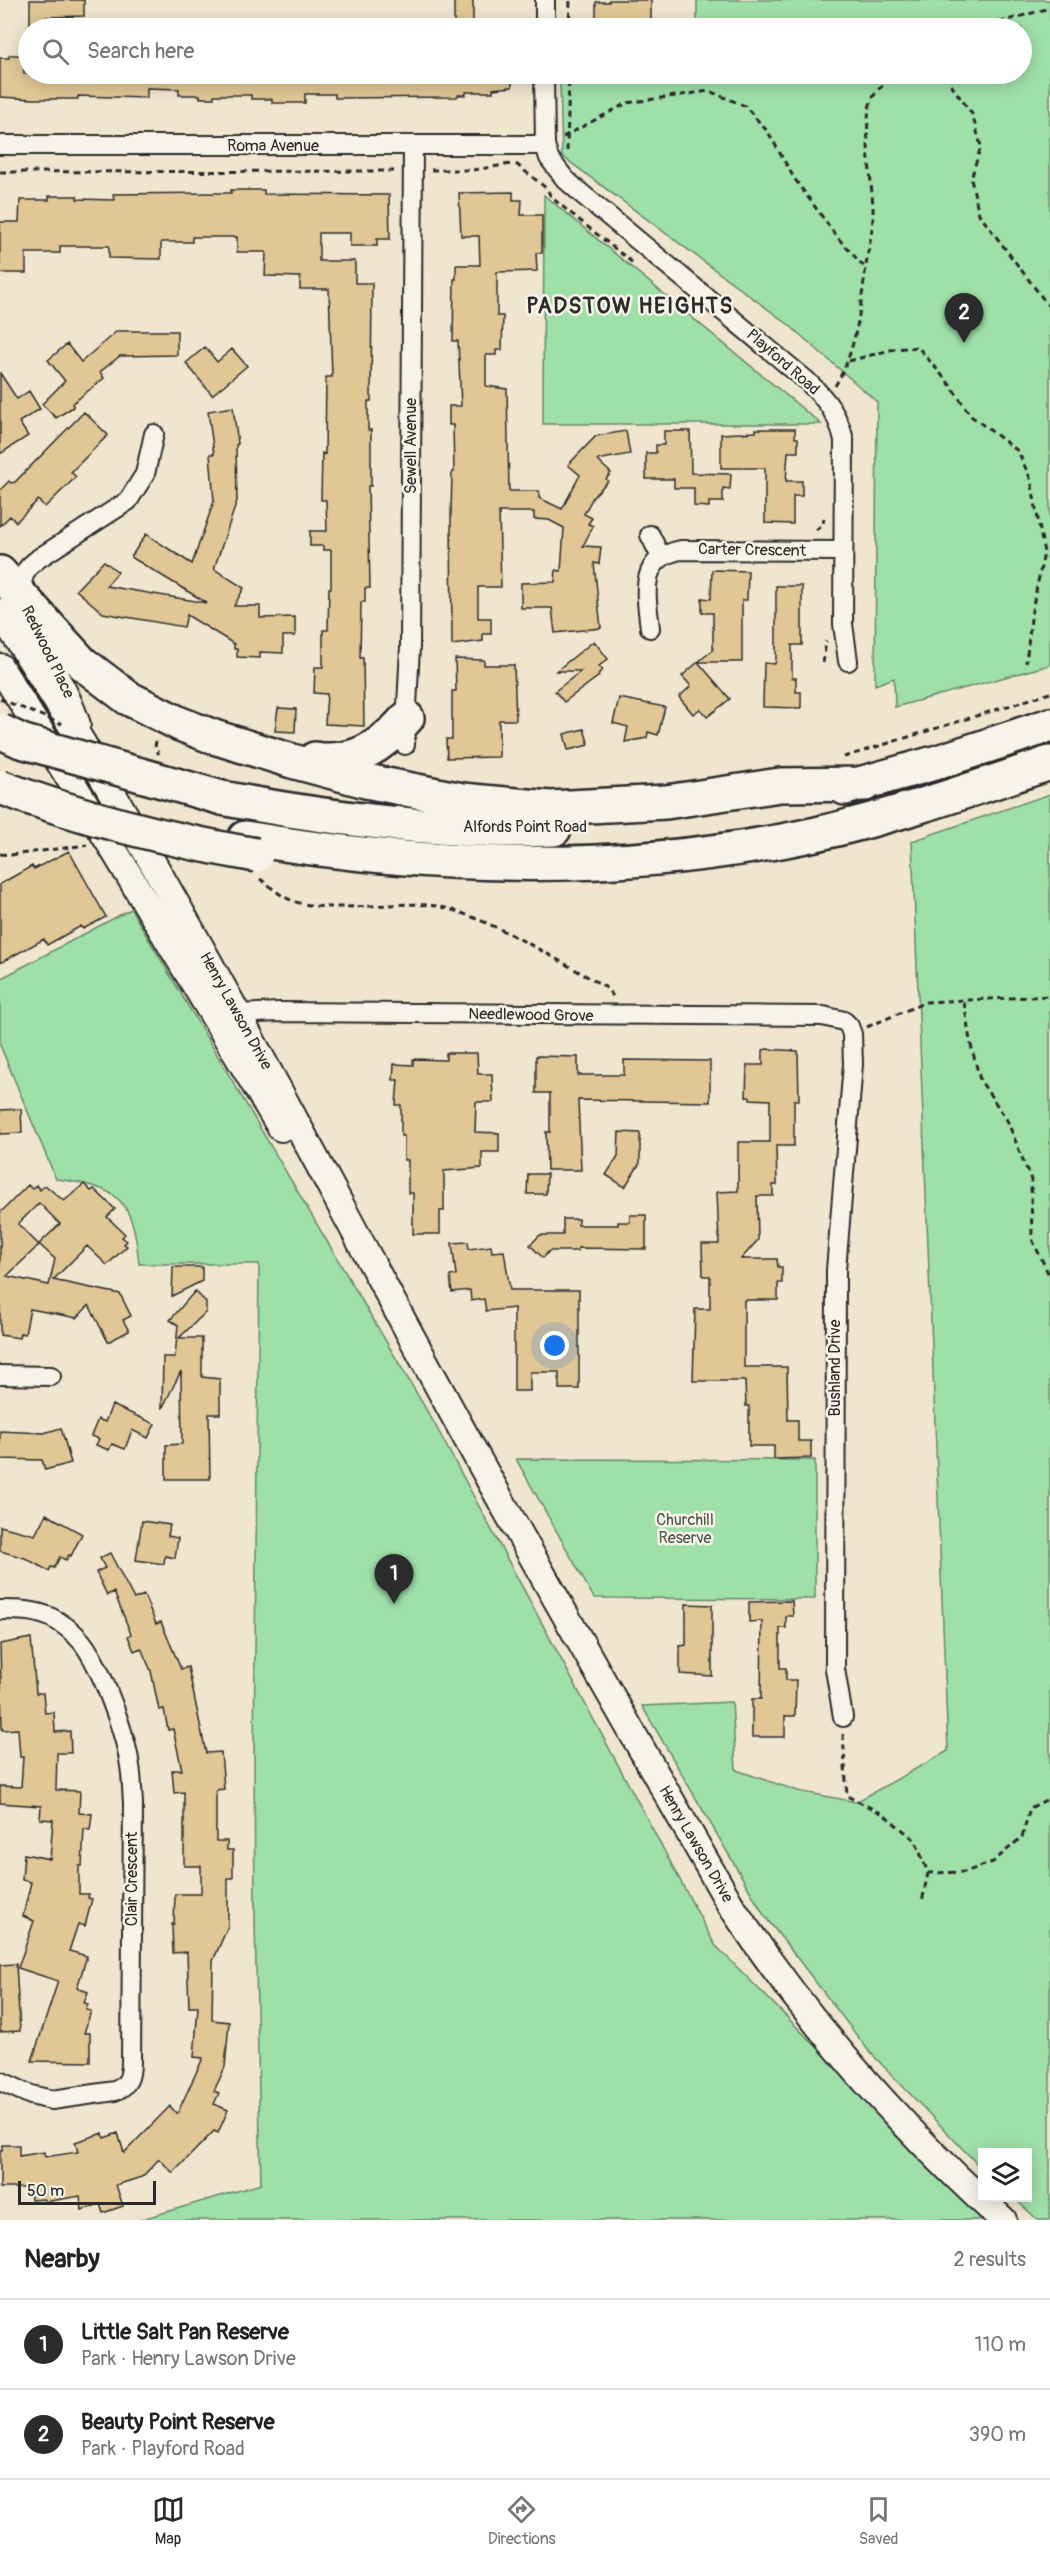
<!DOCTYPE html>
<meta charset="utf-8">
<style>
body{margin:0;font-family:Pangolin,sans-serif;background:#f6f6f6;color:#222}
.controls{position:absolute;right:18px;bottom:18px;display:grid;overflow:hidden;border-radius:0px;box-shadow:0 3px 15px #0003}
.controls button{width:54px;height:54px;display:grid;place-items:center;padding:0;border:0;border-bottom:2px solid #e0e0e0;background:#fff;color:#222;font:30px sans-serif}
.scale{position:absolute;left:18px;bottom:15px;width:138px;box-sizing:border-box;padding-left:6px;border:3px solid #2b2b2b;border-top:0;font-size:16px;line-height:21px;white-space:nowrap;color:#2b2b2b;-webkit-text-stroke:4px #f7f3e8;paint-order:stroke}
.you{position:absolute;left:555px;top:1346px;width:21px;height:21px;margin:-15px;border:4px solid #fff;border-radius:50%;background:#1a73e8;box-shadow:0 0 0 9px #1a73e833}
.badge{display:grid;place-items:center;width:39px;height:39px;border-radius:50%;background:#2b2b2b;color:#fff;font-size:20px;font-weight:700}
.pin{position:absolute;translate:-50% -50px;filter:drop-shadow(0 2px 3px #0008)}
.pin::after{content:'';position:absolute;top:32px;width:21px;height:18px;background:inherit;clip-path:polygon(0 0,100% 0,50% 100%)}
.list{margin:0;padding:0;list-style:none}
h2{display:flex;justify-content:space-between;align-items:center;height:78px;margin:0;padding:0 24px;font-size:26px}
h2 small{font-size:20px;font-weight:400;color:#767676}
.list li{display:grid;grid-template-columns:39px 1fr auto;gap:18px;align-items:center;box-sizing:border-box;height:90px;padding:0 24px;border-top:2px solid #e0e0e0}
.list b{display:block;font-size:22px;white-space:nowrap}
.list p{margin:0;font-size:20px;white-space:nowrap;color:#767676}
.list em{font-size:20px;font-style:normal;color:#767676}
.icon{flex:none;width:33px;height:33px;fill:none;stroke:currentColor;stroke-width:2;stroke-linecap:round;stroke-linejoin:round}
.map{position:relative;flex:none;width:1050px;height:2220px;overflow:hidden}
.search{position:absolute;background:#fff;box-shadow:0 3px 15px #0003;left:18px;right:18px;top:18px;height:66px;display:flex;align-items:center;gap:15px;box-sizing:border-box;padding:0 21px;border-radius:33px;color:#767676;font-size:22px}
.sheet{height:258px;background:#fff}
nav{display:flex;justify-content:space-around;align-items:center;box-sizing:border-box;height:84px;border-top:2px solid #e0e0e0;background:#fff;font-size:16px;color:#767676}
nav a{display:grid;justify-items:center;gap:3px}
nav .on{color:#2b2b2b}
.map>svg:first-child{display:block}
.green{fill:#9fe0a9;stroke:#65866a;stroke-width:1.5}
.building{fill:#e1c796;stroke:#2b2b2b;stroke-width:1.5;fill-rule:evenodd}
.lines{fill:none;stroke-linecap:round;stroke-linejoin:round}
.street-casing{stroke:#2b2b2b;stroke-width:22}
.secondary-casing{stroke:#2b2b2b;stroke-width:30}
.highway-casing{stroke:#2b2b2b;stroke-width:38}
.path{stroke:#2b2b2b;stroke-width:3;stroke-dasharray:6 4.5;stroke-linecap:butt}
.street{stroke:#f7f3e8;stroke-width:18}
.secondary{stroke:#f7f3e8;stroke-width:26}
.highway{stroke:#f7f3e8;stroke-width:33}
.highway-bridge-casing{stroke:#2b2b2b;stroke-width:38;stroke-linecap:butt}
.path-bridge{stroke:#2b2b2b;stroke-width:3;stroke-dasharray:6 4.5;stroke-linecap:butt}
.highway-bridge{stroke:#f7f3e8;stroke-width:33}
.labels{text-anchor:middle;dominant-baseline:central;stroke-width:5;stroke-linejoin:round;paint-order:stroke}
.street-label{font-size:16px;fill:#2b2b2b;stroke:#f7f3e8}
.park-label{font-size:16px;fill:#48584a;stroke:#f7f3e8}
.district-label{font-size:22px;font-weight:bold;letter-spacing:1.5px;fill:#2b2b2b;stroke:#f7f3e8}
</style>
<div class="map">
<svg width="1050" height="2220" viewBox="0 0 1050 2220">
<rect width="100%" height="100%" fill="#f0e6cf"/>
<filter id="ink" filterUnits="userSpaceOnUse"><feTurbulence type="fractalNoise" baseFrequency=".0167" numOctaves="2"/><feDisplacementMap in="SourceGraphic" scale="12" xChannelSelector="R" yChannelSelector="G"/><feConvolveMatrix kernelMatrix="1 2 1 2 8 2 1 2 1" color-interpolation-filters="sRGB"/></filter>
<g filter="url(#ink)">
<!-- green -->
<path class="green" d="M697 0H1050V665L895 707 894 678 875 685 877 402 789 325 562 156 560 82H574V74H1022V28H697Z
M544 195 821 424H543Z
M1050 794V2220H1038L1014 2198H1028V2152H982V2169L868 2050 764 1915 642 1706 732 1702 736 1770 798 1791 856 1802 948 1751 912 841Z
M131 909 433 1421 715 1945 989 2220H139L261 2184 255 1922 254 1749 259 1264H139C133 1198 120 1188 56 1179L0 1045V979Z
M516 1459 815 1460V1599L594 1598Z"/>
<!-- building -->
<path class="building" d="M30 0H84V16L46 17V28H30Z
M454 0H473V24H454Z
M609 0H651V28H618L617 19H596V2H609Z
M9 55H24V74H512V87L493 89V92H466V95H458L457 97 335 98V94H305V103H272V99H251V95H214V98H200V95H179V89L147 88V98L78 96V99H34L0 97V58H9Z
M231 190H264V194L389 195 390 239H377V246H350V233H319V261H355V283H372L371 401H368V430H371V486H368L370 588H365V602H361L360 658H363L364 726 325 724 327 694 314 693 315 667H323V630H328L329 588H331V550H323V546H310V531H327L326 500H321L322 453 325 454 326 377H332L329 289H300V277L265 276 266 252H237V237H192V242H161V259L109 258V246H60V253H26V273H0V222H19L20 200H49V196H77V199L114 200 113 194 216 193H231Z
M513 192V200H522L521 215H542V253H536L537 271 497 272V316H503L502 350H496V355H486V386L507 389 509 491H539V498L562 509 580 475 568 465 596 436 626 431 630 454 597 460 611 473 606 479 608 481 593 497 584 514 592 518 588 524 593 526 583 546 601 547 599 564 594 563 601 628 555 633 552 608H521V583L555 582 556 570 561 571 564 528 549 520 534 519V512H499L501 587H478V618H491V634H483V641L452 645 451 514 452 472H454L453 425H449V406H461L458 341H453L454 279H456V265H480L479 236H461L459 193Z
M117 331H177V355L120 356 100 372 104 378 73 403V407L56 418 42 404 65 381 48 360 67 344 81 362Z
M205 347 217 362 232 349 247 366 212 395 186 363Z
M0 373 17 399 29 391 40 409 19 422 28 436 0 454Z
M233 407 238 444 236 445 237 501 214 569 244 588 234 606H260V618L295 617V636H283V653L260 652V658L237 657V649H234V644L187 615 184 627 103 613 76 590 104 561 118 572 106 586 207 603 131 557 146 534 192 564 214 501 210 454H214L208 411Z
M84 412 108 435 71 472 76 477 45 507 38 500 16 522 10 516 0 526V490L9 481 11 483 15 482Z
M756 429H795V438H798V452H788L786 481H802V496H793V524L765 523V468H721V434L756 432Z
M664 431H690L691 473 731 474 730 489 723 488V502H709V507L694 506V488H674V479H646V453H656V445H664Z
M712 570 748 571 747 600H742V662H698L713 650V613H702V598L711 599Z
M776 586H802V645H792V678H796V692H801V708L763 707 764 663 775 664 776 658Z
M594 641 608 659 599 666 603 670 598 674 599 676 564 702 555 691 581 671H556Z
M455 659 484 660V665H514L516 720H499V757L447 758 446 739H452V691H456Z
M698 662 730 699 707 717 700 709 693 714 679 697 691 686 682 676Z
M619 698 665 707 658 735 648 732 647 738 625 742 628 727 613 723Z
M278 708 296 709 295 732 275 731Z
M584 729 589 745 568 750 564 734Z
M69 851 106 917 83 929 81 926 47 945 44 939 0 963V884L32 866 34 869Z
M767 1049 798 1051 799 1100H794V1146H776L777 1185H773V1196H757L758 1240 741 1259H777L778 1267H782V1283H778V1300H744V1367H787L788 1420H798V1441H811V1458L774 1459V1446H749V1406H746L745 1381H693L695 1309H710V1276H703L702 1244H719L717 1192 738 1191V1142H770V1100L750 1099V1097H746L747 1065H763V1050Z
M446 1053H477L478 1074H492L493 1102H476L475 1132 499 1133V1152H482V1168L444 1171V1211H440V1234H413V1193H408V1160H404V1136H401V1105H396L398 1080H393L394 1064 413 1065V1059L446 1060Z
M536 1056 578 1057V1075H624V1060L710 1061V1102L578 1100 581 1170H547L546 1132H550V1093H536Z
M21 1109 22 1133 0 1134V1110Z
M619 1132 640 1133V1163L625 1187 606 1175 618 1156Z
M528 1174H547L546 1194H527Z
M84 1184 91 1191 94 1189 115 1209 107 1217 125 1234 122 1237 127 1241 124 1244 127 1246 107 1265 87 1246 53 1280 120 1294 131 1316 123 1320 129 1331 108 1342 89 1305 77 1318 30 1309 25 1334 20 1333 19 1338 0 1335V1213L28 1185 32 1189 36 1185 40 1190 45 1185 64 1201ZM39 1203 60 1224 39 1244 55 1259 49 1285 7 1276 39 1245 18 1224Z
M630 1215H646V1249L578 1248V1251H549L543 1258 530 1245 540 1235H563V1219H578V1225H618V1222H630Z
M468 1242 469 1249 491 1246 492 1252 504 1251 510 1290H579V1389H559V1372H530V1391H514V1308L486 1311 484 1299 471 1301 470 1290 452 1292 450 1276 456 1275 452 1243Z
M173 1267H202V1281L172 1296Z
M195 1291 206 1302V1312L179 1338H202V1377L220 1379V1414H209L210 1479H166V1445L182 1444 181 1371 162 1409 163 1357H175L178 1325 170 1320Z
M112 1405 155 1424 148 1438 132 1430 125 1449 112 1444 109 1450 96 1445 99 1439 91 1436 98 1419 105 1422Z
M61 1428 71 1463 45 1470 42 1460 0 1459V1431L44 1433Z
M46 1514 82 1534 71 1556 69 1555 66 1560 60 1557 54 1568 51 1567 49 1571 25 1558 0 1551V1526L35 1535Z
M142 1521 170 1525 168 1536 178 1538 175 1558 165 1556 164 1564 136 1560Z
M110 1553 134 1599 144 1595 156 1624 161 1622 181 1669 188 1667 206 1753 221 1752 224 1789 216 1790V1841H227V1850H233V1878H228V1926L213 1961 212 2020 229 2022 225 2067 214 2091 219 2093 214 2104 228 2110 218 2133 214 2131 173 2173 159 2159 142 2177 116 2185 123 2206 103 2213 100 2204 82 2210 80 2196 44 2202V2199L31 2200 30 2188H0V2151H2V2145H19V2156L44 2152 45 2157 78 2152 75 2142 103 2133 104 2138 118 2133 124 2153 170 2106 177 2114 203 2058 194 2057 198 2007H189L187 1952 173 1953 172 1924H174L175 1894H201V1866H184V1792L174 1793 172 1770H182L173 1729 168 1730 164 1709 159 1710 151 1671 141 1648 134 1651 128 1636 131 1634 114 1592 107 1595 96 1572 105 1568 100 1558Z
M792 1601 793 1616H786V1628H780V1668H786V1680H796L795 1716H785V1737H752V1699H761L762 1621 749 1622V1602Z
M686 1604 712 1605V1676L680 1674V1646L686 1645Z
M31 1638 36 1693H43L45 1713 54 1712 55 1732 70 1731 71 1753H57L56 1790 80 1791 79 1813 92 1814 90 1830 84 1829 82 1866H79V1894H89L88 1898 92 1899 85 1926 78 1924 69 1951 87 1956 77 1988 88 1992 84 2003 88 2004 86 2010 91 2011 84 2033H90V2062L32 2061 58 1981 18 1968 34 1921 23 1916 31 1882 22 1880 24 1854 50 1859 53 1820 40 1819 41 1806 0 1803V1786L21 1787 23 1757H20L18 1729 2 1730 0 1644Z
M16 1964 20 2031 0 2032V1965Z"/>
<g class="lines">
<defs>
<path id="street" d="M545 28V0
M544 74 545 145 549 158 565 179 582 194 807 381C826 399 838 414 844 440L843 624 848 661
M0 145H545
M650 535 661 557
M650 628C646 594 638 558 681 550L843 551
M81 724C77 713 73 701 67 690 53 661 8 604 26 571 29 565 35 562 39 558L128 501 145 474 154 434
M405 745 410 647 413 146
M229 1020 239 1014 279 1012 823 1016 844 1021 849 1026 852 1034 853 1064 836 1270 835 1669 843 1717
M0 1375 51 1376
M0 1610C17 1610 34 1610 50 1617 61 1622 74 1632 82 1642 101 1666 126 1735 130 1766 132 1778 132 1791 133 1803L131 2061C131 2076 129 2085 115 2091L52 2100 31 2095 0 2081"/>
<path id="secondary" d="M0 612C169 871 307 1147 455 1417 544 1581 638 1742 730 1904 807 2022 899 2126 1003 2220
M0 667 109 842 281 1128"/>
<path id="highway" d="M0 573 82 663 128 698 180 724 214 737 292 761 366 781 462 800 550 808 666 802 780 785 865 784
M315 759C355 765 382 746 407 718
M845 788 938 762 1050 725
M222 798C331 819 442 833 554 829
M245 838C434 870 628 875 816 834 896 816 973 789 1050 763"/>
</defs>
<!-- street casing -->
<use href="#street" class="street-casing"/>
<!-- secondary casing -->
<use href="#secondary" class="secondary-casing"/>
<!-- highway casing -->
<use href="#highway" class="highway-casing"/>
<!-- path -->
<path class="path" d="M569 28 570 0
M979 28 1050 8
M949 74 951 85 972 114 981 146 971 179 979 214 1050 308
M563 137 627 103 709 91 745 106 768 132 794 178 837 237 866 269
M567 151 569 74
M516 164 546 188 552 198 634 264
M431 170H473L511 164
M0 172 394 171
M849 361 894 349 918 347 951 386 971 416 1018 451 1031 480 1044 553 1032 610 1026 663
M835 386C857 350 860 308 866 267 868 248 874 228 873 208 872 183 862 120 872 99 878 86 891 79 903 74
M816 530 823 524 824 518
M823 663 826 641
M156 741 155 748 159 754
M844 757 1050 693
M0 854 11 855 87 845
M260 879C270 886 280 896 291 900 326 915 390 901 429 905 477 910 559 961 604 986L613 996
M964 1002 970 1041 980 1080 1007 1120 1031 1180 1032 1239 1050 1277
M867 1027 926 1002 1050 996
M843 1734 847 1796 883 1814 915 1840 928 1873 922 1902
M928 1873 965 1872 993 1862 1022 1837 1030 1808 1050 1798"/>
<!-- street -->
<use href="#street" class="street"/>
<!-- secondary -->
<use href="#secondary" class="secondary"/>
<!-- highway -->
<use href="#highway" class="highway"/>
<defs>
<path id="highway-bridge" d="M0 731 21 741 222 798
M0 787C83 818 169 840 256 855"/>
</defs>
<!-- highway-bridge casing -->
<use href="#highway-bridge" class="highway-bridge-casing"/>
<!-- path-bridge -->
<path class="path-bridge" d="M0 699 62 724"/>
<!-- highway-bridge -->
<use href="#highway-bridge" class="highway-bridge"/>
</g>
</g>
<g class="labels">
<!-- street labels -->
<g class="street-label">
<text x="273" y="146">Roma Avenue</text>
<text transform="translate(783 362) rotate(41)">Playford Road</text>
<text transform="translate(411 446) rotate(-90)">Sewell Avenue</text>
<text transform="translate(752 550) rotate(1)">Carter Crescent</text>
<text transform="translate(48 652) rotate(64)">Redwood Place</text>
<text x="525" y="827">Alfords Point Road</text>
<text transform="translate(236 1011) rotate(61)">Henry Lawson Drive</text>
<text transform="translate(531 1015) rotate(1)">Needlewood Grove</text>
<text transform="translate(835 1368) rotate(-90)">Bushland Drive</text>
<text transform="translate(696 1844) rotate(60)">Henry Lawson Drive</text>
<text transform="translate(132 1879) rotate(-90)">Clair Crescent</text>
</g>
<!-- park labels -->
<g class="park-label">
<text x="685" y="1520">Churchill<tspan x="685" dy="18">Reserve</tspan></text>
</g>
<!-- district labels -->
<g class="district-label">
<text x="630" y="306">PADSTOW HEIGHTS</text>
</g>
</g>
</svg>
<div class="controls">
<button><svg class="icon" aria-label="layers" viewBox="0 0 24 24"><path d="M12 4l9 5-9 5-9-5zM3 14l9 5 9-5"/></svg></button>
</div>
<div class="scale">50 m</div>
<div class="you"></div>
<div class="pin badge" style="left:394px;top:1604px">1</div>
<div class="pin badge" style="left:964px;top:343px">2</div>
<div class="search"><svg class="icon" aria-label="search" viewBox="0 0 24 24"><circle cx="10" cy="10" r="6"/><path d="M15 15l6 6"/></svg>Search here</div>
</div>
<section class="sheet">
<h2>Nearby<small>2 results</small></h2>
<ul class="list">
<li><span class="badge">1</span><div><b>Little Salt Pan Reserve</b><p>Park · Henry Lawson Drive</p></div><em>110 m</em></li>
<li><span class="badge">2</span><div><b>Beauty Point Reserve</b><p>Park · Playford Road</p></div><em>390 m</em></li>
</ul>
</section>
<nav>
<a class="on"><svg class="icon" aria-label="map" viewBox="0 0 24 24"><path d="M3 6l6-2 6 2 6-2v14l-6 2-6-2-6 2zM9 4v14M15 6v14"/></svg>Map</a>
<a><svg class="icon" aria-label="directions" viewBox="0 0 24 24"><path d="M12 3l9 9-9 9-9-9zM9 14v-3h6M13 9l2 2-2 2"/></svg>Directions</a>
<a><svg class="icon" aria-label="saved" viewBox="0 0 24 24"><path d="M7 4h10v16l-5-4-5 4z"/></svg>Saved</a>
</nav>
